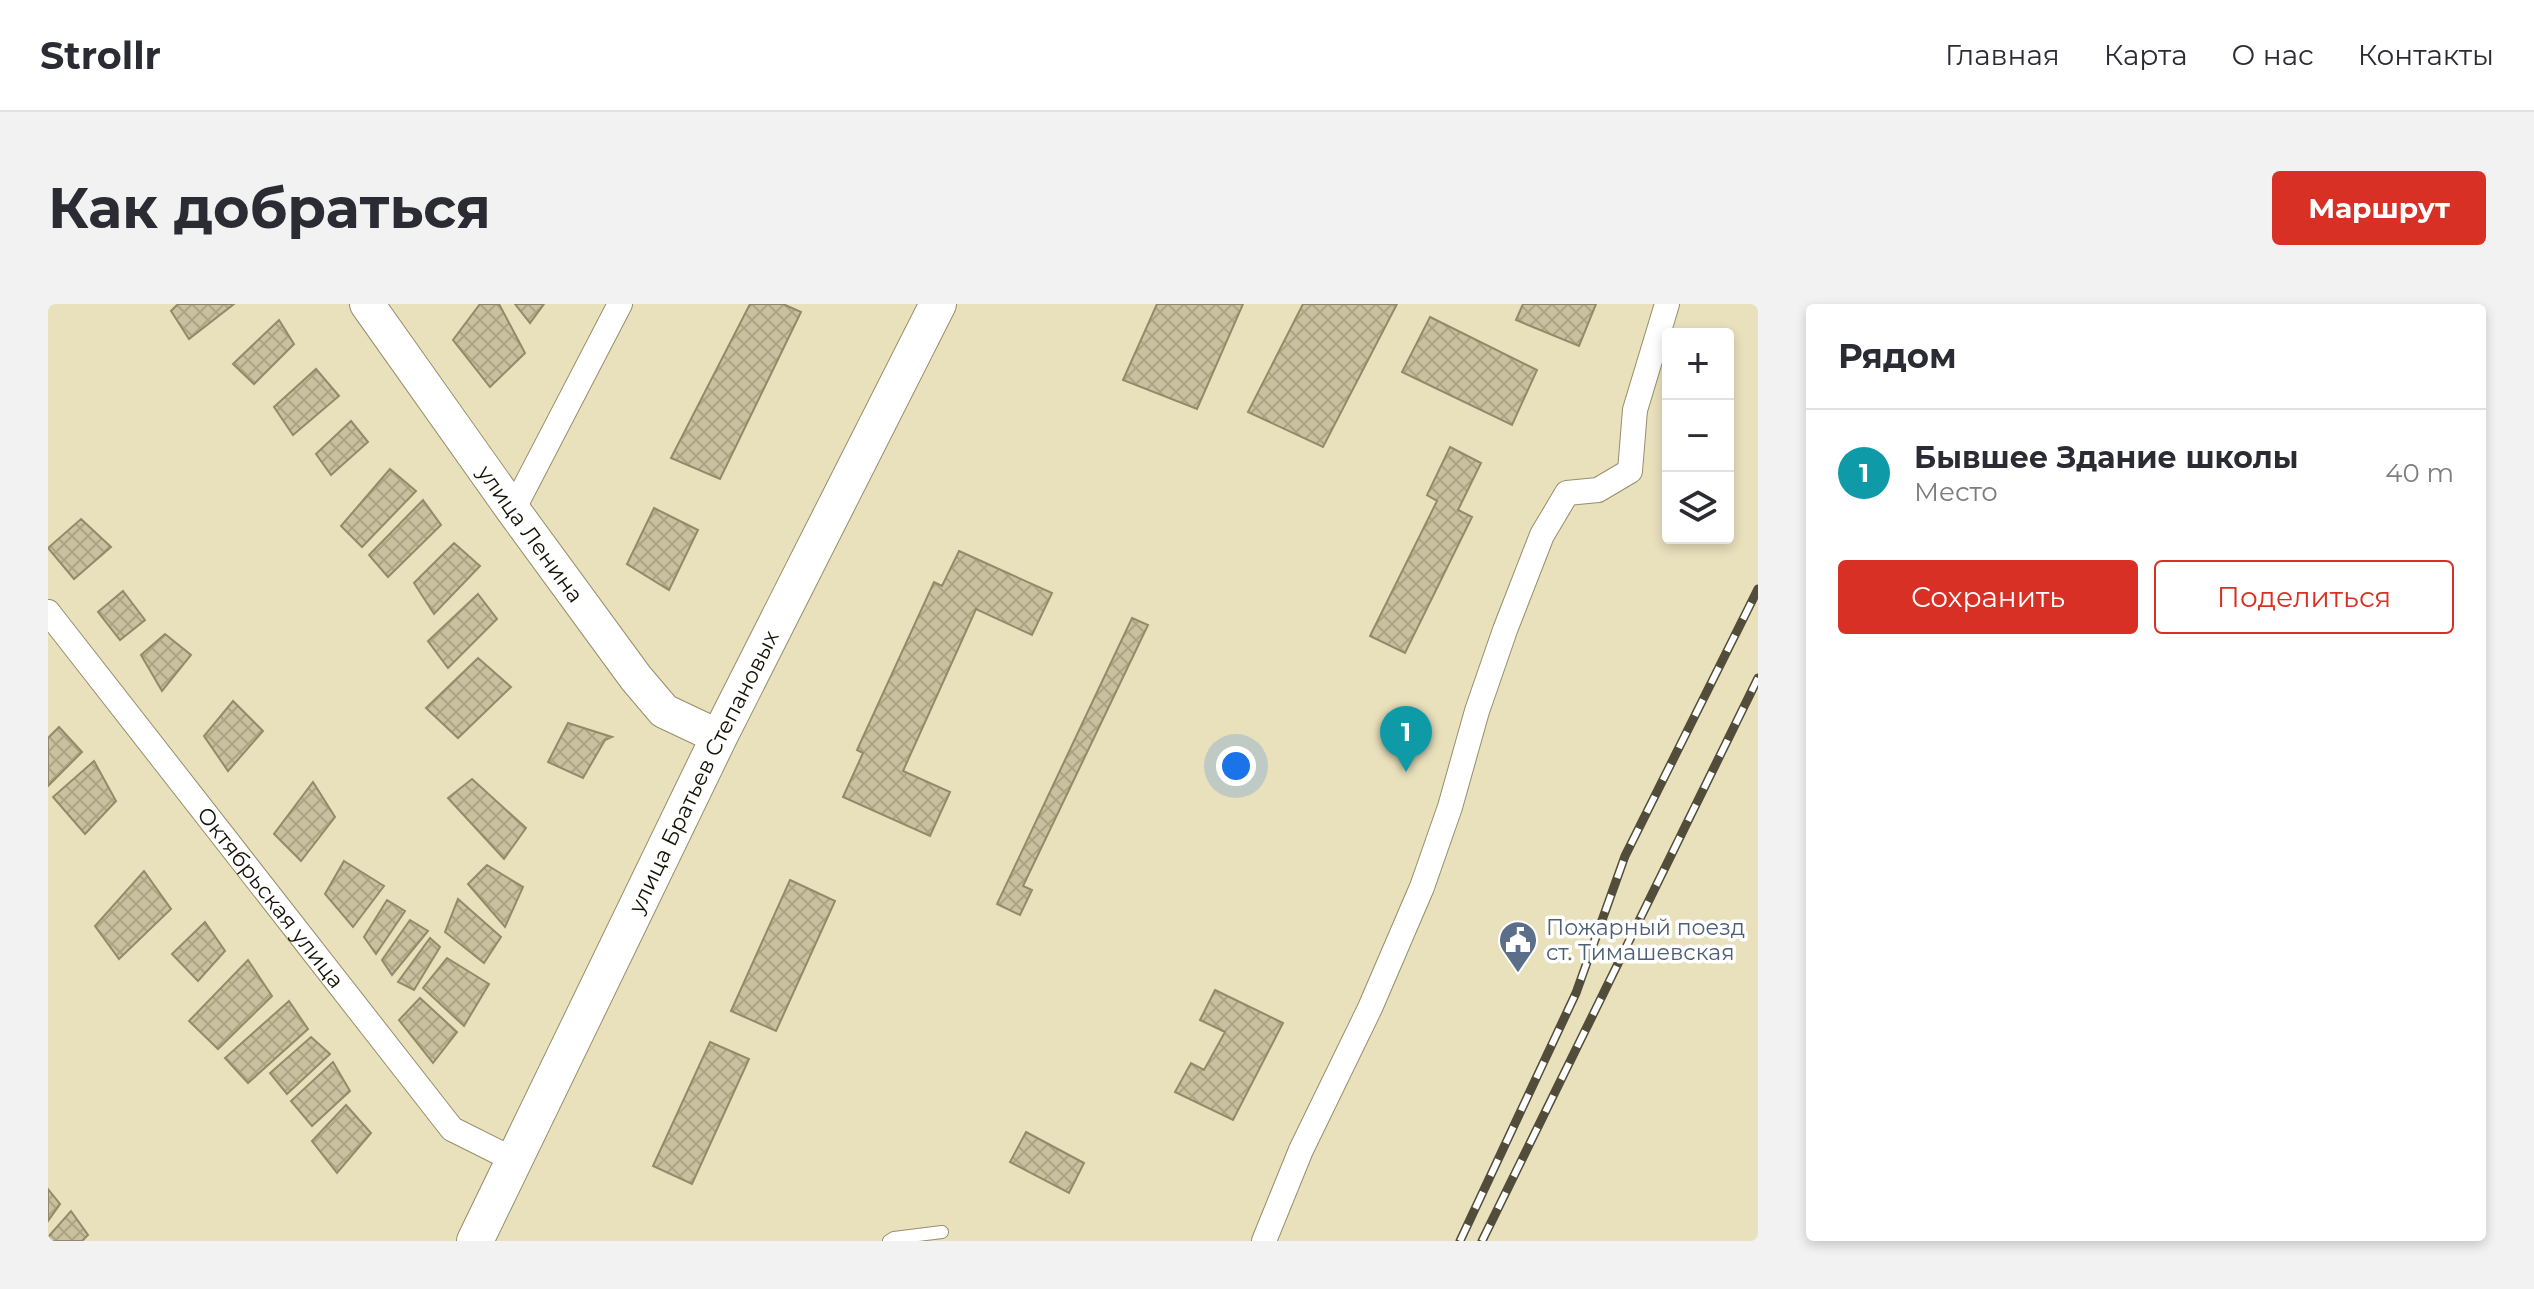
<!DOCTYPE html>
<html lang="ru">
<meta charset="utf-8">
<style>
body{margin:0;font-family:Montserrat,sans-serif;background:#f2f2f3;color:#2b2b33}
.controls{position:absolute;right:24px;top:24px;display:grid;overflow:hidden;border-radius:8px;box-shadow:0 4px 12px #0003}
.controls button{width:72px;height:72px;display:grid;place-items:center;padding:0;border:0;border-bottom:2px solid #e1e1e2;background:#fff;color:#2b2b33;font:40px sans-serif}
.you{position:absolute;left:1188px;top:462px;width:28px;height:28px;margin:-20px;border:6px solid #fff;border-radius:50%;background:#1a73e8;box-shadow:0 0 0 12px #1a73e833}
.badge{display:grid;place-items:center;width:52px;height:52px;border-radius:50%;background:#d93025;color:#fff;font-size:26px;font-weight:700}
.pin{position:absolute;translate:-50% -66px;filter:drop-shadow(0 2px 4px #0008)}
.pin::after{content:'';position:absolute;top:42px;width:28px;height:24px;background:inherit;clip-path:polygon(0 0,100% 0,50% 100%)}
.list{margin:0;padding:0;list-style:none}
h2{display:flex;justify-content:space-between;align-items:center;height:104px;margin:0;padding:0 32px;font-size:34px}
h2 small{font-size:26px;font-weight:400;color:#7c7c81}
.list li{display:grid;grid-template-columns:52px 1fr auto;gap:24px;align-items:center;box-sizing:border-box;height:128px;padding:0 32px;border-top:2px solid #e1e1e2}
.list b{display:block;font-size:30px;white-space:nowrap}
.list p{margin:0;font-size:26px;white-space:nowrap;color:#7c7c81}
.list em{font-size:26px;font-style:normal;color:#7c7c81}
.actions{display:flex;gap:16px;padding:24px 32px}
.actions a{flex:1;padding:18px 0;border:2px solid #d93025;border-radius:8px;text-align:center;font-size:28px;color:#d93025}
.actions .main{background:#d93025;color:#fff}
.icon{flex:none;width:44px;height:44px;fill:none;stroke:currentColor;stroke-width:2;stroke-linecap:round;stroke-linejoin:round}
.map{position:relative;flex:none;width:1710px;height:937px;overflow:hidden;border-radius:8px}
header{display:flex;align-items:center;gap:48px;box-sizing:border-box;height:112px;padding:0 40px;background:#fff;border-bottom:2px solid #e1e1e2}
header strong{font-size:38px}
nav{display:flex;gap:44px;margin-inline-start:auto;font-size:28px}
.intro{display:flex;align-items:center;justify-content:space-between;box-sizing:border-box;height:192px;padding:0 48px}
h1{margin:0;font-size:56px}
.button{padding:20px 36px;border-radius:8px;background:#d93025;color:#fff;font-size:28px;font-weight:700}
main{display:flex;gap:48px;padding:0 48px}
aside{flex:1;background:#fff;border-radius:8px;box-shadow:0 4px 12px #0003}
.map>svg:first-child{display:block}
.building{fill:url(#building-cross-hatch);stroke:#928a68;stroke-width:2}
.lines{fill:none;stroke-linecap:round;stroke-linejoin:round}
.lane-casing{stroke:#968e6c;stroke-width:14}
.street-casing{stroke:#968e6c;stroke-width:26}
.secondary-casing{stroke:#968e6c;stroke-width:36}
.primary-casing{stroke:#968e6c;stroke-width:38}
.lane{stroke:#fff;stroke-width:12}
.street{stroke:#fff;stroke-width:24}
.secondary{stroke:#fff;stroke-width:34}
.primary{stroke:#fff;stroke-width:36}
.rail-casing{stroke:#524d3a;stroke-width:9}
.rail{stroke:#fff;stroke-width:6;stroke-dasharray:18;stroke-linecap:butt}
.labels{text-anchor:middle;dominant-baseline:central;stroke-width:7;stroke-linejoin:round;paint-order:stroke}
.street-label{font-size:22px;fill:#141105;stroke:#fff}
.service-label{font-size:22px;fill:#4e5e75;stroke:#fff;text-anchor:start}
</style>
<header>
<strong>Strollr</strong>
<nav><a>Главная</a><a>Карта</a><a>О нас</a><a>Контакты</a></nav>
</header>
<div class="intro"><h1>Как добраться</h1><a class="button">Маршрут</a></div>
<main>
<div class="map">
<svg width="1710" height="937" viewBox="0 0 1710 937">
<defs>
<pattern id="building-cross-hatch" width="8" height="8" patternUnits="userSpaceOnUse" patternTransform="scale(2)"><rect width="8" height="8" fill="#c9c09d"/><path d="M0 0l8 8M0 8l8-8" fill="none" stroke="#aca486"/></pattern>
</defs>
<rect width="100%" height="100%" fill="#e9e0bc"/>
<!-- building -->
<path class="building" d="M130 0H186L141 35 123 7Z
M432 0H451L477 49 442 83 405 36Z
M467 0H496L482 19Z
M702 0H735L753 8 672 175 623 154Z
M1109 0H1195L1149 105 1075 76Z
M1255 0H1349L1275 143 1200 108Z
M1475 0H1548L1531 42 1468 16Z
M1382 13 1489 66 1464 121 1354 68Z
M231 16 246 40 206 80 185 60Z
M268 65 291 92 245 131 226 103Z
M303 117 320 138 283 171 268 150Z
M1402 143 1433 159 1410 206 1424 213 1357 349 1322 332 1389 197 1379 191Z
M342 165 368 187 314 243 293 222Z
M375 196 393 221 340 273 321 251Z
M606 204 650 226 621 286 579 260Z
M33 215 63 243 26 275 0 244Z
M406 239 432 262 386 310 366 279Z
M911 247 1004 289 984 331 928 305 855 467 902 488 882 532 795 493 815 449 809 446 886 278 894 282Z
M75 287 97 316 72 336 50 308Z
M430 290 449 315 400 364 380 337Z
M1084 314 1100 321 975 582 984 586 972 611 949 600Z
M117 330 143 351 114 387 93 351Z
M430 354 463 383 410 434 378 404Z
M185 397 215 427 180 467 156 432Z
M520 419 564 433 557 436 535 474 500 458Z
M11 423 34 448 0 482V434Z
M46 457 68 497 37 530 5 493Z
M424 475 478 524 456 555 400 494Z
M265 478 287 513 253 557 226 530Z
M296 557 336 582 305 623 277 590Z
M439 561 475 583 457 623 420 580Z
M96 567 123 605 71 655 47 622Z
M742 576 787 597 728 727 683 707Z
M410 595 453 633 436 659 397 628Z
M339 596 357 607 328 650 316 633Z
M362 616 380 627 344 671 334 656Z
M157 618 177 647 150 677 124 650Z
M382 634 392 643 366 686 350 678Z
M399 654 441 680 416 722 375 684Z
M200 656 224 692 170 745 141 717Z
M1167 686 1235 719 1185 816 1127 788 1143 759 1156 766 1177 728 1152 716Z
M372 694 409 728 385 759 351 716Z
M241 697 260 725 200 779 177 754Z
M263 733 282 750 239 790 222 769Z
M662 738 701 755 644 880 605 862Z
M285 758 302 787 264 822 243 797Z
M298 801 323 829 289 869 264 837Z
M978 828 1036 859 1021 889 962 858Z
M0 885 12 900 0 917Z
M23 907 40 931 34 937H0V933Z"/>
<g class="lines">
<defs>
<path id="lane" d="M841 937 846 934 894 928"/>
<g id="street">
<path d="M465 206 572 0"/>
<path id="s1" d="M0 308 404 825 466 856"/>
<path d="M1216 937 1253 846 1322 704 1374 583 1402 503 1429 407 1457 326 1494 231 1519 189 1550 186 1582 167 1587 106 1619 0"/>
</g>
<g id="secondary">
<path id="s2" d="M319 0 465 206 588 374 616 407 671 433"/>
</g>
<g id="primary">
<path id="s3" d="M427 937 671 433 890 0"/>
</g>
</defs>
<!-- lane casing -->
<use href="#lane" class="lane-casing"/>
<!-- street casing -->
<use href="#street" class="street-casing"/>
<!-- secondary casing -->
<use href="#secondary" class="secondary-casing"/>
<!-- primary casing -->
<use href="#primary" class="primary-casing"/>
<!-- lane -->
<use href="#lane" class="lane"/>
<!-- street -->
<use href="#street" class="street"/>
<!-- secondary -->
<use href="#secondary" class="secondary"/>
<!-- primary -->
<use href="#primary" class="primary"/>
<defs>
<path id="rail" d="M1412 937 1528 689 1577 552 1710 285
M1434 937 1710 374"/>
</defs>
<!-- rail casing -->
<use href="#rail" class="rail-casing"/>
<!-- rail -->
<use href="#rail" class="rail"/>
</g>
<!-- icons -->
<defs>
<symbol id="civic-pin" viewBox="-11 -11 22 30"><path d="M0 17L-7.5 6A9.5 9.5 0 1 1 7.5 6Z" fill="#5c6f8a" stroke="#fff"/><path d="M-.6-6.5H3V-4.5H.6V-3L4-1V1h2V6H-6V1h2V-1L-.6-3ZM-1.2 2.5V6h2.4V2.5Z" fill="#fff"/></symbol>
</defs>
<g fill-rule="evenodd">
<use href="#civic-pin" x="1448" y="614" width="44" height="60"/>
</g>
<g class="labels">
<!-- street labels -->
<g class="street-label">
<text stroke="none"><textPath href="#s2" startOffset="282">улица Ленина</textPath></text>
<text stroke="none"><textPath href="#s3" startOffset="522">улица Братьев Степановых</textPath></text>
<text stroke="none"><textPath href="#s1" startOffset="362">Октябрьская улица</textPath></text>
</g>
<!-- service labels -->
<g class="service-label">
<text x="1498" y="623">Пожарный поезд<tspan x="1498" dy="25">ст. Тимашевская</tspan></text>
</g>
</g>
</svg>
<div class="controls">
<button>+</button>
<button>−</button>
<button><svg class="icon" aria-label="layers" viewBox="0 0 24 24"><path d="M12 4l9 5-9 5-9-5zM3 14l9 5 9-5"/></svg></button>
</div>
<div class="you"></div>
<div class="pin badge" style="left:1358px;top:468px;background:#0f9aa8">1</div>
</div>
<aside>
<h2>Рядом<small></small></h2>
<ul class="list">
<li><span class="badge" style="background:#0f9aa8">1</span><div><b>Бывшее Здание школы</b><p>Место</p></div><em>40 m</em></li>
</ul>
<div class="actions"><a class="main">Сохранить</a><a>Поделиться</a></div>
</aside>
</main>
